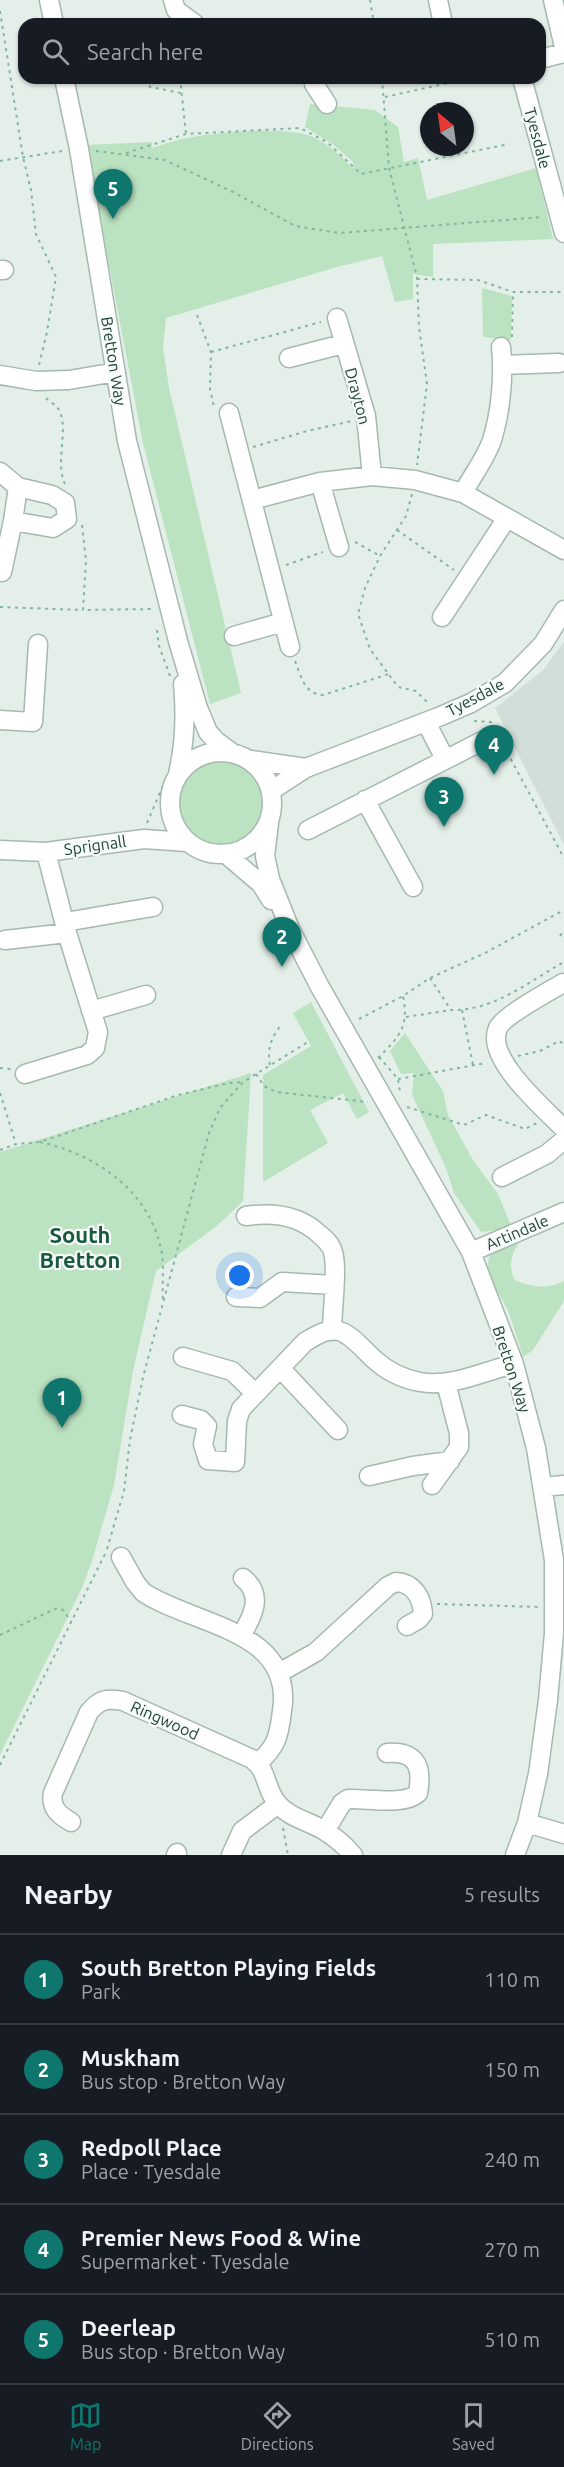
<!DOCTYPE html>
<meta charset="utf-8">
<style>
body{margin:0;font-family:Ubuntu,sans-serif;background:#242831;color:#f1f3f6}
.compass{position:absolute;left:420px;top:102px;width:54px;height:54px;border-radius:50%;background:#171b24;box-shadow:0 2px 4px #0004;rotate:331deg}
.you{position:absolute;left:240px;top:1276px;width:21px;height:21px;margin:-15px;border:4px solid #fff;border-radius:50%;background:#1a73e8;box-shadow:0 0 0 9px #1a73e833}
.badge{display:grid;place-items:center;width:39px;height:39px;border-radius:50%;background:#0f766e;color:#fff;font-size:20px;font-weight:700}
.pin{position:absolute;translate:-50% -50px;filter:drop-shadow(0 2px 3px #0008)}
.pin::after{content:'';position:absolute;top:32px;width:21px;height:18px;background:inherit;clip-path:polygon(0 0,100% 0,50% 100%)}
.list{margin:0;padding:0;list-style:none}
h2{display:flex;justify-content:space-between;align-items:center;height:78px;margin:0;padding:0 24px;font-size:26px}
h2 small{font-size:20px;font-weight:400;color:#9ea1a6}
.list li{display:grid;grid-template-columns:39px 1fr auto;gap:18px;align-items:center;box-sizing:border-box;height:90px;padding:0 24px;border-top:2px solid #363941}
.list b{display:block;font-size:22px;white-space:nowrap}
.list p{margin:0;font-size:20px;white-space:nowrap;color:#9ea1a6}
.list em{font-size:20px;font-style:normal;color:#9ea1a6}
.icon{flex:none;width:33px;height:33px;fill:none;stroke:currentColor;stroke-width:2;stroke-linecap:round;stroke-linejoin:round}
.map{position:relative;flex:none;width:564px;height:1855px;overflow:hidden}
.search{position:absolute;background:#171b24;box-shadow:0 2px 4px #0004;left:18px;right:18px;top:18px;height:66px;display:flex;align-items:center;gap:15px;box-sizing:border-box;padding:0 21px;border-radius:18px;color:#9ea1a6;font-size:22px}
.sheet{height:528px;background:#171b24}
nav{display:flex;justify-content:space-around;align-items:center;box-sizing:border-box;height:84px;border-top:2px solid #363941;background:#171b24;font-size:16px;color:#9ea1a6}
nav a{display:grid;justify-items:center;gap:3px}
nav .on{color:#0f766e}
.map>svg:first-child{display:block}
.built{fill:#d2dfd8}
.green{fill:#bbe2c1}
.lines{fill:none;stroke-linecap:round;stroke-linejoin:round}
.minor-casing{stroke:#a6b8b0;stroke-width:21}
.path{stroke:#81b69f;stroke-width:2;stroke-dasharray:3 4.5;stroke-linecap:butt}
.minor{stroke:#fff;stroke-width:18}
.labels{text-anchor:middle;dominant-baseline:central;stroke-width:4.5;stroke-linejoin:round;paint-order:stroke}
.street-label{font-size:16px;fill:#214336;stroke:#f6fbf8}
.district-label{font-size:22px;font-weight:bold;fill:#1a5841;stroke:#f6fbf8}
</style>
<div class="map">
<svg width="564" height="1855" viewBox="0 0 564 1855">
<rect width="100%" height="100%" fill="#e4efe9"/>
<!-- built -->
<path class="built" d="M564 642V845L495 708 543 670Z"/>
<!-- green -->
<path class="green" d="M310 104 375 110 398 127 404 162 418 158 427 200 536 168 553 239 433 244V277L413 274V299L395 302 382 256 337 267 166 318 163 347 169 388 241 693 210 704 143 443 86 145 152 142V148C165 144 179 139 193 137 221 132 288 126 313 137 329 144 342 157 354 169L353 162 334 145 305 127Z
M482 288 512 296 511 340 483 337Z
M170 803a51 51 0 1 1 102 0a51 51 0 1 1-102 0Z
M311 1002 369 1112 357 1119 343 1093 310 1110 328 1143 263 1182V1075L311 1046 293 1013Z
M405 1033 443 1091 448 1115 473 1160 498 1194 512 1228 481 1232 454 1193 446 1168 412 1095 414 1073 401 1074 390 1051Z
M251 1073 243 1201 218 1225 156 1271 133 1371 114 1485 92 1561 82 1588 0 1755V1152Z
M521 1239C512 1253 507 1265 515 1280 530 1287 548 1290 564 1281V1301L533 1350 523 1357C518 1342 514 1326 508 1311 502 1297 484 1275 489 1258 493 1247 511 1243 521 1239Z"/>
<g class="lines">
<defs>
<path id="minor" d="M49 0 54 24
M173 0 176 10 195 24
M438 0 443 24
M553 0 564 47
M540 59 564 53
M64 78 79 149 127 441 178 641 198 708 208 732 216 741 231 752
M313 78 314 84 327 104
M522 78 564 233
M0 270H4
M337 318 366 416 372 476
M289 358 343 344
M503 365 559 363
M0 375 36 381 69 380 116 372
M229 413 290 647
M0 472 18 487 52 495 65 503 67 519 53 528 13 521 18 487
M320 482 339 547
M463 493C472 476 486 458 492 440 501 411 504 376 501 347
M252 500 320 482 372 476 415 480 463 493 564 550
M2 572 13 521
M442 617 507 518
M234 636 283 622
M0 720 33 722 38 644
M426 722 445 759
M170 803a51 51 0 1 1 102 0a51 51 0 1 1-102 0Z
M251 760 306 768
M178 774C185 743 186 715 183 684
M272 790 306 768 441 716 471 703 505 683 543 644 564 610
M365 800 413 887
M269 823 265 856 270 879 290 929 320 987 471 1252 514 1364 536 1448 554 1560V1633L548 1700 538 1774 527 1823 515 1855
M308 830 484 740
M0 850 46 852 144 839 187 842
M227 855 261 884 271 900
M65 922 153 907
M5 940 67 933
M563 983C550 991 503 1016 498 1028 484 1058 545 1109 564 1129
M91 1011 146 995
M25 1074 87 1055 95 1048 98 1032 67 933 46 852
M502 1177 547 1154 564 1140
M246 1216C273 1212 299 1215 319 1234 325 1239 331 1244 333 1252 338 1269 332 1311 332 1331
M471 1252 564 1212
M236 1297 260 1298 282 1282 333 1285
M183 1357 232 1371 255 1393
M281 1369 338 1430
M182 1415 201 1420 207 1426 203 1444 208 1460 235 1462 237 1421 241 1409 305 1342C315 1336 327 1328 339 1331 353 1335 364 1351 375 1360 387 1371 404 1379 420 1382 451 1388 484 1371 514 1364
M369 1476 413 1466 450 1461
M432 1485 459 1447V1433L446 1383
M543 1487 564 1485
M121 1557 135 1582 143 1592C191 1625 295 1629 282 1711 279 1736 277 1746 258 1763
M241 1636C253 1616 264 1595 243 1578
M279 1673 316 1652 388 1586 396 1582C414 1583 422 1598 423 1614L419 1619 407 1626
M71 1822C59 1815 50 1808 53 1793L89 1712C100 1699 107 1698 123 1701L252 1759C268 1770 265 1789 277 1803 289 1818 309 1821 325 1831 335 1837 345 1846 353 1855
M527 1823 564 1834
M325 1831 342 1803 348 1799C367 1798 405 1806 418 1793 423 1766 416 1751 387 1753
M176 1855 177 1853
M231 1855 242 1831 278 1804"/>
</defs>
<!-- minor casing -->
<use href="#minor" class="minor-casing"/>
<!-- path -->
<path class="path" d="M370 0 374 24
M0 11 23 157 31 190 36 234 56 277 47 332 39 365
M343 24 374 19
M148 78 150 87 181 93
M180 78 186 134
M382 78 389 168 417 277 419 327 427 384 417 465
M385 97 448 83 453 78
M96 151 165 160 233 192 295 226 339 233 543 217
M126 153 186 134 300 128 327 142 361 174 509 144
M0 161 62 151
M417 279 478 280 513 292H564
M197 315 211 352 210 389 214 407
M512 337 513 292
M211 352 321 322
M46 398C49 401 54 404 57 407 71 424 54 462 65 484
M253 447 307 431 352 421
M412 494 406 516 380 556 365 588 358 614 370 649 398 687 416 691 428 703
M82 525 86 561 83 610 154 609
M397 530 454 570
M355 542 380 556
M286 565 323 552
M0 607 83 610
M157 630 159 646 170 676
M295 661C301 676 304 694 323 695L389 674
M474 721 491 722 493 726
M500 739 564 858
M147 823 165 781
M560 936 564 930
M430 978 451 1010C493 1011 527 983 562 963L564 967
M462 1010 473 1065
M406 1017 451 1010
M359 1019 403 996 430 978 485 953 564 910
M518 1056 540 1051 559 1041 564 1044
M379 1057 398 1079 400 1092
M378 1058C400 1036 409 1027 403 996
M270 1065C267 1049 271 1038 281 1025
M0 1068 11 1069
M256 1074 264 1086 276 1092 368 1102
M398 1079 486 1063
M0 1093 16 1144
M407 1107 464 1125 486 1115 525 1129 537 1123
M40 1142C98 1155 151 1192 162 1254 164 1269 162 1286 163 1300
M0 1150 16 1144 40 1142 178 1095 229 1083 243 1082
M107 1549 124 1491 130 1440 143 1377 209 1133 220 1108 243 1082 308 1042
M437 1604 540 1607
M0 1635 57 1608 63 1610 71 1621
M0 1765 105 1554
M283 1828 288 1855"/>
<!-- minor -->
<use href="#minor" class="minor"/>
</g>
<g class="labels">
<!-- street labels -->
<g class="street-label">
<text transform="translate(538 138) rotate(75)">Tyesdale</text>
<text transform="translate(114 361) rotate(81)">Bretton Way</text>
<text transform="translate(358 396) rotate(75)">Drayton</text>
<text transform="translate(475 697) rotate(-28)">Tyesdale</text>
<text transform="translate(95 845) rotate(-8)">Sprignall</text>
<text transform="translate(517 1232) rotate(-23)">Artindale</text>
<text transform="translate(512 1369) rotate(72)">Bretton Way</text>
<text transform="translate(165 1720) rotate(24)">Ringwood</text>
</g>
<!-- district labels -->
<g class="district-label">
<text x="80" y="1234">South<tspan x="80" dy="25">Bretton</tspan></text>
</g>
</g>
</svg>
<svg class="compass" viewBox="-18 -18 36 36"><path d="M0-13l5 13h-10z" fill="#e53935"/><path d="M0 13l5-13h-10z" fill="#9ea1a6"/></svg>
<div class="you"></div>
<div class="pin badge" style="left:62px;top:1428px">1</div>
<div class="pin badge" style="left:282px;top:967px">2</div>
<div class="pin badge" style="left:444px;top:827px">3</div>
<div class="pin badge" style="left:494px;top:775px">4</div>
<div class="pin badge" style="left:113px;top:219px">5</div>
<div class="search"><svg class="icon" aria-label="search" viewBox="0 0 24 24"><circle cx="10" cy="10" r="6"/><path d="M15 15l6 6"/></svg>Search here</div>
</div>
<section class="sheet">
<h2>Nearby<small>5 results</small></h2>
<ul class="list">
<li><span class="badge">1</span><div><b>South Bretton Playing Fields</b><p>Park</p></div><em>110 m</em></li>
<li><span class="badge">2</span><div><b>Muskham</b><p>Bus stop · Bretton Way</p></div><em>150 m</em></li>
<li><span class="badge">3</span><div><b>Redpoll Place</b><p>Place · Tyesdale</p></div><em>240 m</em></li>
<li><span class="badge">4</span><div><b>Premier News Food &amp; Wine</b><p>Supermarket · Tyesdale</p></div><em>270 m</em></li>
<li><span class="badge">5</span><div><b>Deerleap</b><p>Bus stop · Bretton Way</p></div><em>510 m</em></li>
</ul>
</section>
<nav>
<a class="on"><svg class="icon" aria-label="map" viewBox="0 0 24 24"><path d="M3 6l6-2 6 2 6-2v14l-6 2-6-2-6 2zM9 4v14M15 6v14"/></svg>Map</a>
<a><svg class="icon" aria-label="directions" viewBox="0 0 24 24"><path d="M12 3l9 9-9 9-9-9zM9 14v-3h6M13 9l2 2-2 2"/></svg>Directions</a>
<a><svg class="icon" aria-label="saved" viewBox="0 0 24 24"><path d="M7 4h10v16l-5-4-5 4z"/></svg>Saved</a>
</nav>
